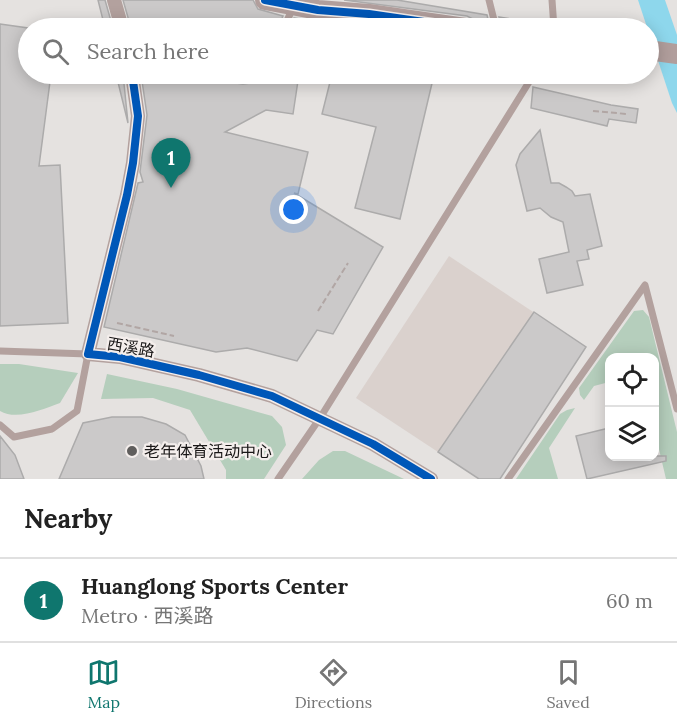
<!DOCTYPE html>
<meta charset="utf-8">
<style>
body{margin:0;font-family:Lora,"Noto Sans SC",serif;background:#f2f2f2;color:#222}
.controls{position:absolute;right:18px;bottom:18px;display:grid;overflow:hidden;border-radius:12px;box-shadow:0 3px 15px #0003}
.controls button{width:54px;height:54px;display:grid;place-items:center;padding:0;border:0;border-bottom:2px solid #e0e0e0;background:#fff;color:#222;font:30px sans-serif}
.you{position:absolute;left:294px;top:210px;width:21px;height:21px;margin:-15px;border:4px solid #fff;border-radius:50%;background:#1a73e8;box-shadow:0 0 0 9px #1a73e833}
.badge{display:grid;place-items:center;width:39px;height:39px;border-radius:50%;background:#0f766e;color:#fff;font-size:20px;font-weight:700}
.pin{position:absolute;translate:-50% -50px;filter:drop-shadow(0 2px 3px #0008)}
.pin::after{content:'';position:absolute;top:32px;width:21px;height:18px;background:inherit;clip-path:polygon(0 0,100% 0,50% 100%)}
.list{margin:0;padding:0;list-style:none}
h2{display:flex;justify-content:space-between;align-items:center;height:78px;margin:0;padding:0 24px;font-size:26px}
h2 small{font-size:20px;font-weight:400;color:#767676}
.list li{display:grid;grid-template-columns:39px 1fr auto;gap:18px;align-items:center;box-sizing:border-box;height:84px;padding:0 24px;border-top:2px solid #e0e0e0}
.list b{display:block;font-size:22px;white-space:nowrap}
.list p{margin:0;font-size:20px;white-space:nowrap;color:#767676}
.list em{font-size:20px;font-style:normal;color:#767676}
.icon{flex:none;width:33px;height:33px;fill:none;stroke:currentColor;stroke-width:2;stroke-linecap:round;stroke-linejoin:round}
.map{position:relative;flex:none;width:677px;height:479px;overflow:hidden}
.search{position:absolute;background:#fff;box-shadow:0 3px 15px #0003;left:18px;right:18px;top:18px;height:66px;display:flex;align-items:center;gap:15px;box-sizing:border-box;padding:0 21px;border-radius:33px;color:#767676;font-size:22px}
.sheet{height:162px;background:#fff}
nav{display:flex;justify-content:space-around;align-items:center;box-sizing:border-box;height:84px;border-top:2px solid #e0e0e0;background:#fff;font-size:16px;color:#767676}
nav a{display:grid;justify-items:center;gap:3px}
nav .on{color:#0f766e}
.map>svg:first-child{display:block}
.built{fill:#dad1cd}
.green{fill:#b5cebc}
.water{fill:#8ed7ec}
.building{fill:#cbc9c9;stroke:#acabab;stroke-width:1.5}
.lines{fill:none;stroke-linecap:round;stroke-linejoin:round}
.path{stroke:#b1a6a4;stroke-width:2;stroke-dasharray:6 3;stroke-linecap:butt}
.service{stroke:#b3a19e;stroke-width:7}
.minor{stroke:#b3a19e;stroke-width:14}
.secondary{stroke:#b19e9c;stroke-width:20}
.cycleway-casing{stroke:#f4eeec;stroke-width:11}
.cycleway{stroke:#0057b8;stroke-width:8}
.poi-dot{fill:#605e5d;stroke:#f4eeec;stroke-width:2}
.labels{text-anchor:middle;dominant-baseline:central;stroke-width:4.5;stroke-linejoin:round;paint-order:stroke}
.street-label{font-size:16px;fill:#191717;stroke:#f4eeec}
.poi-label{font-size:16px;fill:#191717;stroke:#f4eeec;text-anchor:start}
</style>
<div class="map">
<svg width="677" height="479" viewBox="0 0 677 479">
<rect width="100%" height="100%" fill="#e5e2e0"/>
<!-- built -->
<path class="built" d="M449 256 586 347 500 479H479L356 398Z"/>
<!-- green -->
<path class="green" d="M643 310 649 317 677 432V479H666L655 432 654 358H610L609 382 594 386 584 400 580 395 579 388 634 311Z
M0 364H19L78 373 60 403C43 409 17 421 0 411Z
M107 374 177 389 272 416 282 427 286 445 264 479H226V470L190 410 153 398 101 399Z
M575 408 549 448 558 479H516L560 414 567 410Z
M333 451H345L404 479H302L319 460Z"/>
<!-- water -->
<path class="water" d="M638 0H665L677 35V113L672 103Z"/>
<!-- building -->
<path class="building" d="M98 0H105L113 28H105Z
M123 0H253L258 9 283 16 278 28H131Z
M344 0H397L487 15 490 28H477L473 19 467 16Z
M499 17 531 22V28H501Z
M294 18 317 22 385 28H290Z
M0 24 28 28V74H51L39 166 60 165 68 323 0 326Z
M116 74H123L128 123Z
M141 74H208L213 80 243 84 257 82 264 78 266 74H299L293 114 266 110 225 132 308 152 298 194 294 193 383 247 333 334 317 330 297 361 247 348 216 352 104 327 138 183 143 182 140 172 147 115Z
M332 74H409L433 79 400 219 355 208 376 127 322 114Z
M533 87 611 105 638 109 636 123 609 119 607 126 531 108Z
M540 130 551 183H559L566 187 572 191 575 196 590 194 602 246 587 250 589 259 577 261 583 285 547 293 539 259 569 252 563 222 551 217 540 208 527 211 516 165 520 154Z
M534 312 586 347 500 479H479L438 452Z
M112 417H142L166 424 185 435 201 466 204 479H59L83 423Z
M609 428V456H666V461L587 479 576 436Z
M0 436 15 455 24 479H0Z"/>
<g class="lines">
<!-- path -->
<path class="path" d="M593 111 627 114
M318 311 348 263
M117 323 174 336"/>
<!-- service -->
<path class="service" d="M489 0 496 28
M552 0 554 28
M284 28 293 7
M214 74C228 77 247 82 260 74
M0 351 88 354 77 411 52 429 14 437 0 425
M278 479 320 418 534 74
M508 479 645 285 677 409"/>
<!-- minor -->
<path class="minor" d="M114 0 122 28
M132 74 138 116 133 163 127 195 88 354 120 357 199 375 272 396 373 444 431 479"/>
<!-- secondary -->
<path class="secondary" d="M265 0 318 10 369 14 465 28
M648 50 677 54"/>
<defs>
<path id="cycleway" d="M265 0 318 10 369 14 465 28
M132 74 138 116 133 163 127 195 88 354 120 357 199 375 272 396 373 444 431 479"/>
</defs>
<!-- cycleway casing -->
<use href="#cycleway" class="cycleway-casing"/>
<!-- cycleway -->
<use href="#cycleway" class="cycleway"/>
</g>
<!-- markers -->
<circle class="poi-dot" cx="132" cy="451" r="6"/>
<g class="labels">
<!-- street labels -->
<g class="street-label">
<text transform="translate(131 347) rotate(10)">西溪路</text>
</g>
<!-- poi labels -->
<g class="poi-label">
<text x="144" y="451">老年体育活动中心</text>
</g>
</g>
</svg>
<div class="controls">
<button><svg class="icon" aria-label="locate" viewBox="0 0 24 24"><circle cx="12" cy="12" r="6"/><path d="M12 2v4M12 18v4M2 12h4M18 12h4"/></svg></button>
<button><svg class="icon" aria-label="layers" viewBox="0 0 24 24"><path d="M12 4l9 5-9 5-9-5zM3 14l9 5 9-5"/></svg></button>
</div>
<div class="you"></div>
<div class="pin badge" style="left:171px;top:188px">1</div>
<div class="search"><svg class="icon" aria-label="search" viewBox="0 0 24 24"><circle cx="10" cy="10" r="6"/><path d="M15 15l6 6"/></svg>Search here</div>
</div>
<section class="sheet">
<h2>Nearby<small></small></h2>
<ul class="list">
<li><span class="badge">1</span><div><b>Huanglong Sports Center</b><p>Metro · 西溪路</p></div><em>60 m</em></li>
</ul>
</section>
<nav>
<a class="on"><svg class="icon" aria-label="map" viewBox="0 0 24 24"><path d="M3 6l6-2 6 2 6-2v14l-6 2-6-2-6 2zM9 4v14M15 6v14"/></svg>Map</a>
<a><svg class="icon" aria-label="directions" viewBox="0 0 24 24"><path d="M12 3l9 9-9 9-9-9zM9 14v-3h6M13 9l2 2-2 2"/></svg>Directions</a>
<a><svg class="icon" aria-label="saved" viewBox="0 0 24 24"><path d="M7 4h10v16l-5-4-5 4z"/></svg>Saved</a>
</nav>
